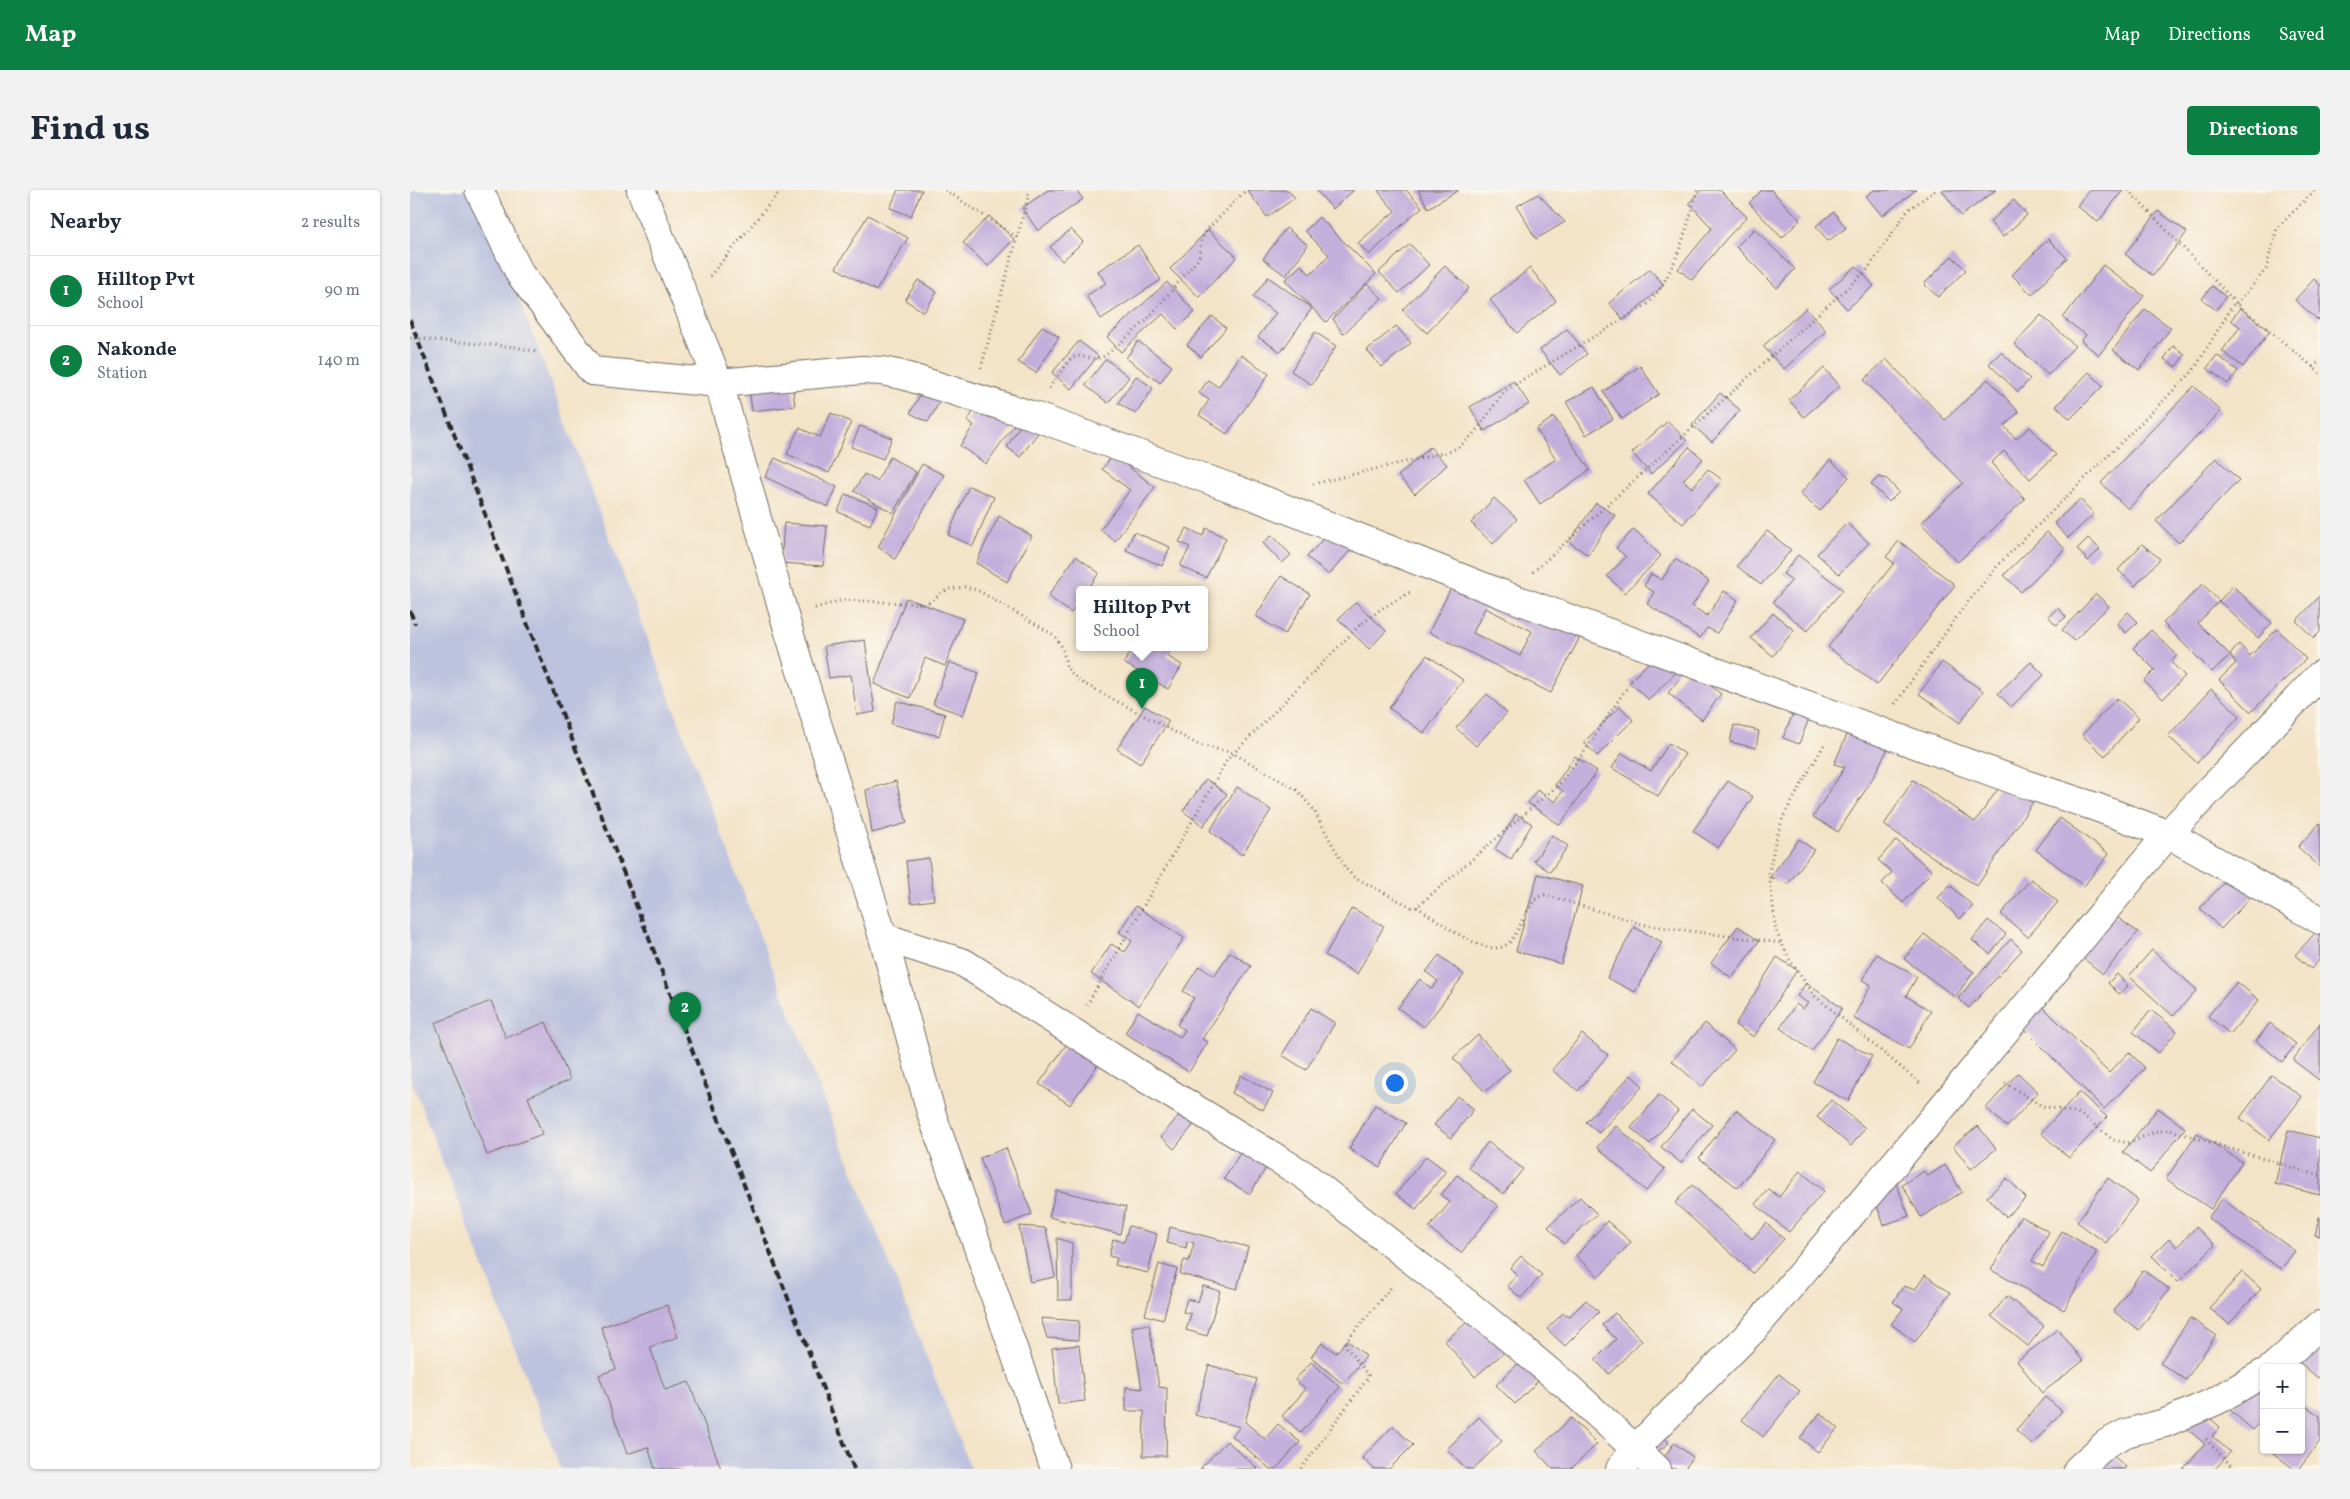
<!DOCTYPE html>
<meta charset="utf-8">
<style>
body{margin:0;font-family:Vollkorn,serif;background:#f2f2f3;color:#1f2937}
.controls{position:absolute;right:15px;bottom:15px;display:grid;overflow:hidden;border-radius:5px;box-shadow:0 1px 4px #0004}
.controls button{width:45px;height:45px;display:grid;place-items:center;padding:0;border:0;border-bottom:1px solid #e0e1e3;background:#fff;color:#1f2937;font:25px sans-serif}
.you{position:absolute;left:984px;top:892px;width:18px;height:18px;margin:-12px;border:4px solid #fff;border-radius:50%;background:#1a73e8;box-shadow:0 0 0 8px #1a73e833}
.badge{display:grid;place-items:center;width:32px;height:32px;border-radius:50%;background:#0b8043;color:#fff;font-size:16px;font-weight:700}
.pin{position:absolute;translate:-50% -41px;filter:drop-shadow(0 1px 2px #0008)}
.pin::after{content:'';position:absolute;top:26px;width:18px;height:15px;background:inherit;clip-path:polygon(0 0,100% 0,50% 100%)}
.popup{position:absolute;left:666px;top:396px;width:132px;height:65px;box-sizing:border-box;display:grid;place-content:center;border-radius:5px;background:#fff;filter:drop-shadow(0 1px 4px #0005);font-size:16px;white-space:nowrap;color:#747a83}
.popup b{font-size:19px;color:#1f2937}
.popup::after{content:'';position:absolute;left:50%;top:100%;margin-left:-10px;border:10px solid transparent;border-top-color:#fff}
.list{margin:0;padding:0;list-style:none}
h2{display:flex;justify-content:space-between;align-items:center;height:65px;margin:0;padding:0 20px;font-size:21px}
h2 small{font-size:16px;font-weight:400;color:#747a83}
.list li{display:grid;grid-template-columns:32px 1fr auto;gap:15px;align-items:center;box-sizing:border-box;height:70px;padding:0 20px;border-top:1px solid #e0e1e3}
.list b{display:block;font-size:19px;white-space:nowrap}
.list p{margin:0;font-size:16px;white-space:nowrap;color:#747a83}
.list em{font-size:16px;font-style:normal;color:#747a83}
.map{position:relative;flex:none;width:1910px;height:1279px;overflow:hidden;border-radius:5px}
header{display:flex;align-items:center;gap:30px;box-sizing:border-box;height:70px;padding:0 25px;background:#0b8043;color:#fff}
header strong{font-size:24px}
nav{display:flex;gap:28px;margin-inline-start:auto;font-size:18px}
.intro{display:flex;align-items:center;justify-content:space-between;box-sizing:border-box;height:120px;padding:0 30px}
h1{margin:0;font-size:35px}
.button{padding:12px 22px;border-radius:5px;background:#0b8043;color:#fff;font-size:18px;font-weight:700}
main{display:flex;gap:30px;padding:0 30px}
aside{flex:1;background:#fff;border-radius:5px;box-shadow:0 1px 4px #0004}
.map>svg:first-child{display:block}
.railway{fill:#bdc3de}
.building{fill:#c3afdc;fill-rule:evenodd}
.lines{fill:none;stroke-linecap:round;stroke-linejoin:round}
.minor-casing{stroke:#716b62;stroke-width:30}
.path{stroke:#716b62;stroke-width:3;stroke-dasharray:1 4;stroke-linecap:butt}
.minor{stroke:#fff;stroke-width:28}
.rail{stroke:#2b2b2b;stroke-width:4;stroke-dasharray:8 4;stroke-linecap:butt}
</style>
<header>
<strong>Map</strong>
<nav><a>Map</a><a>Directions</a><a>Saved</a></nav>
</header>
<div class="intro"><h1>Find us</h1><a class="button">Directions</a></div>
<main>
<aside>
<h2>Nearby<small>2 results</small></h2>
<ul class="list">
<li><span class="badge">1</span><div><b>Hilltop Pvt</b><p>School</p></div><em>90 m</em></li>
<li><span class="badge">2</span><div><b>Nakonde</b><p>Station</p></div><em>140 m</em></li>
</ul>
</aside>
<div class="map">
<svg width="1910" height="1279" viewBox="0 0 1910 1279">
<rect width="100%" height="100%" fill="#fbf7ec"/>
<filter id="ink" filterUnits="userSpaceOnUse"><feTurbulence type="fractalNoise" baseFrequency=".02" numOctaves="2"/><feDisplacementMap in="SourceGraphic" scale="10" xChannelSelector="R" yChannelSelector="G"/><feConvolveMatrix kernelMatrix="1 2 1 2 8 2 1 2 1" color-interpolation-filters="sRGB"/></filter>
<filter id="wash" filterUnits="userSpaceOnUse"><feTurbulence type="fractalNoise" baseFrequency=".0096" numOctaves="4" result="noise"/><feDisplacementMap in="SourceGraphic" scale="20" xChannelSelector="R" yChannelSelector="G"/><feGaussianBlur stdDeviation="1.12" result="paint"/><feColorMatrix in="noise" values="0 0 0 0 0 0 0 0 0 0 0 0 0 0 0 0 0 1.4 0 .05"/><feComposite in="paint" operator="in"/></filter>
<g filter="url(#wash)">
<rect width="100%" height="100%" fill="#f3e3c7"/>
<!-- railway -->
<path class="railway" d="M0 0H68L354 757 561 1279H151L0 887Z"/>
<g id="blocks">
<!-- building -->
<path class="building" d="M488 0H512L501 26 480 18Z
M638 0H666L673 9 628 41 612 18Z
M837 0H878L885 8 857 27Z
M906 0H944L923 19Z
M969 0H996L1012 17 959 65 948 53 985 21 968 1Z
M1008 0H1049L1018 18Z
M1291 0H1310L1337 27 1316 49 1282 90 1268 79 1302 38 1279 13Z
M1352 0H1361L1390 30 1372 48 1339 13Z
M1464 0H1506L1472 26 1456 6Z
M1532 0H1586L1551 26Z
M1679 0H1713L1688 32 1667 16Z
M1128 4 1155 32 1126 49 1107 16Z
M1604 10 1617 25 1593 47 1580 32Z
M1748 21 1777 42 1743 86 1715 64Z
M1424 22 1436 38 1418 51 1406 36Z
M458 25 498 48 466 101 426 78Z
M579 26 604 49 578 76 553 53Z
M909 27 966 84 916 132 875 90 891 75 900 84 919 65 895 41Z
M876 38 898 55 876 86 853 69Z
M661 39 673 52 652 71 640 57Z
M1344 39 1385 79 1367 98 1326 57Z
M798 40 827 67 789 107 760 79Z
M1638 49 1657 68 1622 105 1602 85Z
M1000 54 1019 75 989 103 969 82Z
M728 55 751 90 691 129 676 106 696 93 688 81Z
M1542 66 1556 80 1528 107 1514 94Z
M1693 75 1734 106 1689 165 1671 151 1676 145 1653 128Z
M1035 76 1059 98 1017 143 992 120Z
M1446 76 1464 96 1437 119 1419 99Z
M1120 78 1146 111 1107 143 1080 110Z
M1240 79 1254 95 1214 130 1199 113Z
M858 87 902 118 871 162 848 147 866 123 843 107Z
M1904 89 1910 95V128L1908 130 1885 110Z
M508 90 527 102 514 122 495 110Z
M757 92 785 122 767 139 753 124 711 162 697 147Z
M957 94 972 108 933 144 923 129Z
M1802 96 1816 107 1806 120 1792 109Z
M1396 118 1416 141 1374 179 1353 156Z
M1830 118 1860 141 1833 177 1812 161 1830 137 1821 130Z
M1735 119 1761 138 1729 180 1703 160Z
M1631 125 1665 156 1638 185 1604 154Z
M802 126 816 138 791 167 777 155Z
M632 136 649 147 626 183 608 172Z
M986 136 1001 153 972 177 957 160Z
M1157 139 1177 164 1150 185 1130 160Z
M905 142 926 156 902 195 881 181Z
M669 151 688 166 661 199 642 183Z
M728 151 762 176 750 193 716 168Z
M1763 156 1775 164 1766 177 1754 169Z
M1591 162 1620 189 1608 202 1579 174Z
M831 165 859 184 817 244 789 225 799 210 789 203 798 190 808 197Z
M1807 165 1828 181 1818 194 1797 178Z
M696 169 719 187 698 213 675 195Z
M1476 169 1535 230 1578 189 1609 222 1594 236 1606 249 1620 237 1646 265 1620 289 1594 261 1581 273 1615 309 1548 372 1511 333 1553 293 1454 190Z
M1230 176 1249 204 1212 229 1193 202Z
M1414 178 1430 196 1394 227 1379 210Z
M1679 182 1693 196 1660 229 1646 216Z
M726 186 743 198 726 224 708 213Z
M519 189 537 199 518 232 500 223Z
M1104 191 1119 214 1074 241 1060 217Z
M382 193 385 216 342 221 339 197Z
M1784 196 1811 221 1718 319 1691 293Z
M1184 197 1203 229 1176 245 1156 212Z
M1310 203 1330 220 1302 252 1282 235Z
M575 204 609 228 576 274 550 256 564 235 557 231Z
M421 223 441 232 419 283 377 264 389 238 410 247Z
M617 224 633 236 610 267 597 257Z
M1144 227 1180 280 1130 314 1114 290 1146 269 1126 239Z
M1258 231 1277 251 1241 284 1222 263Z
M450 236 482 248 473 269 441 257Z
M1020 257 1037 275 1005 304 988 286Z
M1279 257 1293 269 1273 290 1282 298 1298 279 1312 290 1273 334 1238 304Z
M703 265 745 297 705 351 690 340 720 300 692 279Z
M480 267 506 282 483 323 444 301 454 284 467 291Z
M365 268 427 297 418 317 355 287Z
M1806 268 1829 290 1769 353 1746 331Z
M1420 270 1439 287 1410 321 1390 304Z
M512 274 534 285 485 369 468 357Z
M1469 287 1477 289 1489 302 1479 312 1461 294Z
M559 296 584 307 563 356 538 345Z
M435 304 468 317 460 335 428 322Z
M1084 308 1107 329 1083 354 1061 333Z
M1670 309 1684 324 1658 348 1644 333Z
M1186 313 1205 325 1178 365 1159 352Z
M589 326 622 346 597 392 566 373Z
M374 333 417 336 413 376 371 373Z
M1437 333 1459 353 1429 384 1407 364Z
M777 338 793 346 796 338 816 348 796 388 770 376 780 357 769 352Z
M1224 339 1251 366 1215 403 1197 386 1216 367 1206 358Z
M921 340 942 358 919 385 897 367Z
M1357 341 1381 360 1351 395 1327 376Z
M724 342 760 357 752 376 716 360Z
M1637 342 1655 359 1611 402 1594 385Z
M862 345 881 365 872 373 853 353Z
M1678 348 1690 359 1678 371 1667 359Z
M1489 351 1545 395 1467 495 1418 457 1484 373 1476 367Z
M1732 354 1750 369 1725 396 1708 380Z
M1388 365 1433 400 1397 441 1363 412 1382 390 1373 384Z
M666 366 689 383 677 400H670V410L661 423 638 406Z
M1265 369 1299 391 1282 416 1297 426 1314 401 1328 410 1307 443 1297 438 1290 448 1237 414 1244 402 1234 396 1241 384 1252 390Z
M1049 382 1172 443 1141 503 1019 442ZM1075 418 1122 441 1110 466 1063 443Z
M871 386 900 404 875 444 846 426Z
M1793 394 1809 411 1823 396 1862 433 1848 448 1809 411 1788 433 1820 465 1802 482 1753 433Z
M1686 404 1699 416 1664 451 1652 440Z
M1910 406V442L1904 448 1886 431Z
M496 408 553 429 535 476 515 468 500 508 464 494Z
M946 412 976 441 959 459 928 429Z
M1648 418 1656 427 1646 435 1638 426Z
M1718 422 1728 432 1716 443 1707 434Z
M1363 423 1384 440 1363 466 1341 448Z
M1867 439 1896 469 1841 522 1809 490 1826 473 1820 465 1829 454 1840 466Z
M1741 440 1767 465 1761 472 1775 486 1753 509 1734 491 1745 480 1723 458Z
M455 450 465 522 447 525 441 485 419 488 414 456Z
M723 458H762L757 466 772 475 758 499 714 473Z
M1252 459 1271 477 1239 510 1219 492Z
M1017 465 1053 490 1014 543 979 518Z
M539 472 569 483 553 525 523 514Z
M1532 472 1573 501 1550 533 1509 504Z
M1621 472 1634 485 1601 517 1588 503Z
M1278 478 1311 504 1292 530 1258 503Z
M1801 499 1830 526 1787 573 1758 546Z
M1077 504 1097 523 1066 556 1046 538Z
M1707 508 1729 528 1695 566 1672 545Z
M1389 509 1404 516 1389 554 1373 548Z
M487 511 535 524 529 546 481 534Z
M735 516 759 531 730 574 707 559Z
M1210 516 1223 530 1187 566 1174 552Z
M1444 529 1484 547 1460 593 1428 642 1403 627 1435 577 1424 574Z
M1324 535 1349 541 1346 558 1320 552Z
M1259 553 1275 564 1248 606 1202 578 1212 563 1241 581Z
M1165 566 1187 581 1150 635 1118 613 1127 600 1145 612 1153 601 1145 595Z
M1597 586 1627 606 1567 696 1474 635 1503 590 1565 632Z
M796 589 817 604 793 636 773 621Z
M486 591 497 633 462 643 456 600Z
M1318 591 1343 607 1308 658 1283 641Z
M827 597 861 620 832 665 800 641Z
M1106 624 1122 634 1101 669 1085 659Z
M1650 628 1699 664 1674 696 1626 660Z
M1910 633V677L1888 657Z
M1142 645 1158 656 1140 682 1124 671Z
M1389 649 1404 660 1378 694 1360 687Z
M1486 650 1522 681 1493 713 1472 693 1482 682 1468 670Z
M519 668 524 710 501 713 496 671Z
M1824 682 1854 693 1811 739 1790 718Z
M1128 684 1173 696 1151 774 1106 761Z
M1621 689 1648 712 1618 747 1591 724Z
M1540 695 1563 716 1550 729 1528 708Z
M726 716 774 748 729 816 681 784 701 754 715 762 722 751 709 742Z
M942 718 974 736 947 784 915 765Z
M1702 724 1728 742 1693 784 1668 764Z
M1578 730 1596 744 1580 764 1562 750Z
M1328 736 1349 751 1322 788 1301 773Z
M1224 737 1252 752 1225 802 1197 788Z
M1909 739 1910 769 1901 779 1885 765Z
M1514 744 1564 782 1545 807 1494 769Z
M1601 749 1612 760 1559 818 1548 808Z
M1742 760 1787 800 1763 826 1719 786Z
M820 762 841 776 792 849 798 852 779 882 715 843 728 821 770 847 775 840 767 835 784 808 773 801 789 776 804 786Z
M1467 764 1507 787 1496 806 1521 821 1499 859 1443 828 1461 795 1452 790Z
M1029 765 1054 785 1014 837 988 818 1010 789 1022 799 1028 791 1016 782Z
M1367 767 1387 780 1344 847 1325 835Z
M1707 784 1718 796 1709 804 1698 793Z
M1827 792 1849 810 1820 844 1798 826Z
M1396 793 1432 818 1402 861 1370 838 1386 814 1393 819 1398 813 1387 806Z
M81 811 96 848 136 832 160 890 118 907 132 944 77 965 25 833Z
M1633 817 1699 883 1719 862 1735 878 1694 919 1612 837Z
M901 818 925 833 896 880 872 865Z
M1741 820 1767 841 1749 863 1723 842Z
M1295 833 1325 860 1292 897 1262 871Z
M1860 833 1886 854 1872 872 1846 851Z
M1910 833V888L1909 890 1883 870Z
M1172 844 1198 865 1168 901 1142 880Z
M1068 845 1100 880 1075 902 1043 868Z
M1427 848 1462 866 1438 911 1403 892Z
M660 849 691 870 660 915 629 894Z
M1608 883 1628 902 1597 937 1576 918Z
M831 885 863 903 853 920 822 903Z
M1221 885 1233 896 1189 943 1176 932Z
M1862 885 1892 907 1859 950 1830 928Z
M1669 902 1697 927 1659 968 1631 943Z
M1249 905 1268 921 1240 954 1221 938Z
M1047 906 1064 919 1041 948 1024 935Z
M1421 910 1455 938 1441 956 1407 927Z
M780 912 793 923 764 959 751 947Z
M965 915 996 933 970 977 939 959Z
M1748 918 1775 938 1740 983 1713 962Z
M1282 919 1302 935 1271 973 1251 957Z
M1326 920 1365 950 1328 998 1289 968Z
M1206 936 1255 979 1236 1001 1187 957Z
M1568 936 1586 959 1561 979 1543 956Z
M1878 940 1910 948V1005L1865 994Z
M1787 943 1832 972 1801 1019 1756 989Z
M837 952 862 968 840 1004 814 989Z
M1078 952 1113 979 1093 1004 1058 977Z
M596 958 622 1024 595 1035 570 968Z
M1016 966 1036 981 1006 1019 986 1004Z
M1535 975 1552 1002 1511 1027 1492 995 1514 981 1518 986Z
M1390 981 1414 1001 1379 1042 1345 1014 1359 999 1369 1007Z
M1047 985 1088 1016 1051 1063 1019 1038 1040 1012 1031 1005Z
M1597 988 1616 1008 1596 1027 1577 1007Z
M1698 988 1728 1010 1696 1053 1667 1032Z
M1486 993 1499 1026 1474 1035 1462 1003Z
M1282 995 1342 1049 1356 1033 1374 1049 1343 1083 1265 1013Z
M646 1000 716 1017 710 1044 639 1027Z
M1170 1007 1187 1024 1154 1054 1138 1037Z
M1812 1009 1885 1061 1871 1079 1798 1028Z
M1611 1026 1639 1042 1622 1071 1633 1077 1652 1041 1687 1061 1654 1120 1581 1080Z
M1909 1027H1910V1046L1905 1045Z
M1197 1031 1221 1052 1189 1087 1166 1066Z
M609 1036 636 1038 645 1087 620 1092Z
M719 1036 747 1044 738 1083 705 1075 707 1068 699 1066 703 1049 714 1052Z
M760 1037 838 1057 827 1099 770 1084 774 1070 779 1071 784 1053 777 1051 776 1058 757 1053Z
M1786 1037 1805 1055 1768 1092 1742 1066 1759 1049 1767 1057Z
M647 1048 662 1053V1110H648Z
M1111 1066 1132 1085 1111 1108 1097 1096 1107 1085 1100 1078Z
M749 1074 767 1079 753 1130 735 1125Z
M1733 1080 1759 1099 1729 1140 1703 1121Z
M1832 1082 1851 1099 1819 1134 1799 1118Z
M1515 1085 1540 1103 1505 1152 1481 1134 1493 1119 1483 1112 1494 1096 1505 1100Z
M793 1096 810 1101 797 1146 776 1140 781 1124 773 1122 777 1109 788 1112Z
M1597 1106 1634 1136 1618 1156 1581 1126Z
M1176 1110 1189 1122 1155 1156 1137 1139 1153 1123 1160 1126Z
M257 1115 268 1147 240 1157 255 1200 279 1192 311 1279H245L238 1257 217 1264 189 1185 206 1179 191 1137Z
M1069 1122 1099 1158 1065 1187 1035 1151Z
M1205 1123 1232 1150 1199 1184 1185 1170 1206 1149 1192 1135Z
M631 1128 669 1131 668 1150 637 1148Z
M1780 1128 1806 1145 1776 1190 1750 1173Z
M739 1134 749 1197 757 1198 756 1266H733L734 1221H716V1197L732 1199 722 1137Z
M1910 1135V1186L1908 1188 1882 1166Z
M1648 1139 1673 1171 1632 1203 1607 1171Z
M937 1150 956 1166 933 1194 901 1167 912 1153 926 1163Z
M669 1155 675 1211 648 1214 642 1158Z
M1117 1165 1135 1184 1105 1214 1086 1195Z
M901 1172 930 1197 891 1243 872 1226 896 1199 885 1190Z
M799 1175 847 1189 835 1232 855 1249 868 1234 890 1252 866 1279H860L822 1246 830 1237 785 1225Z
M1369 1184 1390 1201 1353 1247 1332 1230Z
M1854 1191V1229L1843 1240 1820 1220 1843 1195Z
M1635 1207 1652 1221 1622 1255 1606 1240Z
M1785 1215 1810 1237 1802 1246 1820 1262 1805 1279H1773L1795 1254 1769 1232Z
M1891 1215 1897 1217 1910 1226V1251L1889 1279H1884L1859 1260H1891Z
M1410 1223 1428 1238 1408 1262 1390 1248Z
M1069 1227 1092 1251 1063 1279H1056L1037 1259Z
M1161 1228 1187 1254 1161 1279H1143L1126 1261Z
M1243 1234 1259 1253 1246 1263 1231 1244Z
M983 1236 1003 1255 979 1279H964L952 1268Z
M817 1251 848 1279H790Z
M1264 1253 1283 1267 1275 1279H1262L1251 1272Z
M1689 1253 1716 1277 1714 1279H1665Z"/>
</g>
</g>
<g filter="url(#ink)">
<use href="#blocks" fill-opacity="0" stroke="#716b62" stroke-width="1"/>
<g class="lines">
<defs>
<path id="minor" d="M69 0 110 84 182 181 309 193 452 180 472 181 492 185 621 225 846 307 1097 406 1618 595 1683 616 1758 644 1910 730
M231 0 309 193 378 439 473 747 521 922 645 1279
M473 747 554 773 738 890 894 985 1064 1119 1159 1198 1247 1279
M1862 1178 1910 1135
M1210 1279 1225 1259 1344 1139 1535 914 1758 644 1910 485
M1668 1279 1697 1253 1716 1243 1755 1233 1806 1211 1854 1183"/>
</defs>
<!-- minor casing -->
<use href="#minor" class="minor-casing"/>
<!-- path -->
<path class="path" d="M535 0 608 48
M1718 0 1825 112 1910 183
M300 86 371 0
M1827 114 1856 79 1867 38 1905 0
M0 148 105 157 128 162
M1903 177 1910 171
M571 178 620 0
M639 198 661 168 668 166 686 169 695 166 736 131 789 68 792 49 797 40 836 0
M903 294 1041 261C1068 248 1077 221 1097 199L1238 114C1264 86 1278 37 1287 0
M1123 382 1457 80 1498 20 1526 0
M405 418 433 410 516 414 538 399 555 397 567 400 644 445 652 457 657 478 669 491 789 555 823 563 887 600 903 619 936 679 944 687 1003 718 1007 717 1149 594 1174 562 1224 487
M1485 514 1553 418 1590 373 1783 181 1825 112
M1414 555 1373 627 1365 653 1359 682 1366 741 1379 769 1405 806 1511 894
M1007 717C1027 729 1075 769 1096 755 1105 750 1111 731 1117 722 1122 713 1125 707 1135 705L1236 735 1371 753
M677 815 817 570 949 436 971 419 1000 402
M1595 893 1632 916 1667 923 1676 928 1703 950 1718 953 1748 941 1760 940 1910 986
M1796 1249 1824 1279
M891 1279 957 1189 958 1185 937 1158 936 1152 982 1096"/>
<!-- minor -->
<use href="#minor" class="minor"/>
<!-- rail -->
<path class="rail" d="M0 130 444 1279
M0 421 5 434"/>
</g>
</g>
</svg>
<div class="controls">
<button>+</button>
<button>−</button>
</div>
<div class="you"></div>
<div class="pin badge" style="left:732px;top:519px">1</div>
<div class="popup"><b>Hilltop Pvt</b>School</div>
<div class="pin badge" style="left:275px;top:843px">2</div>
</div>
</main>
